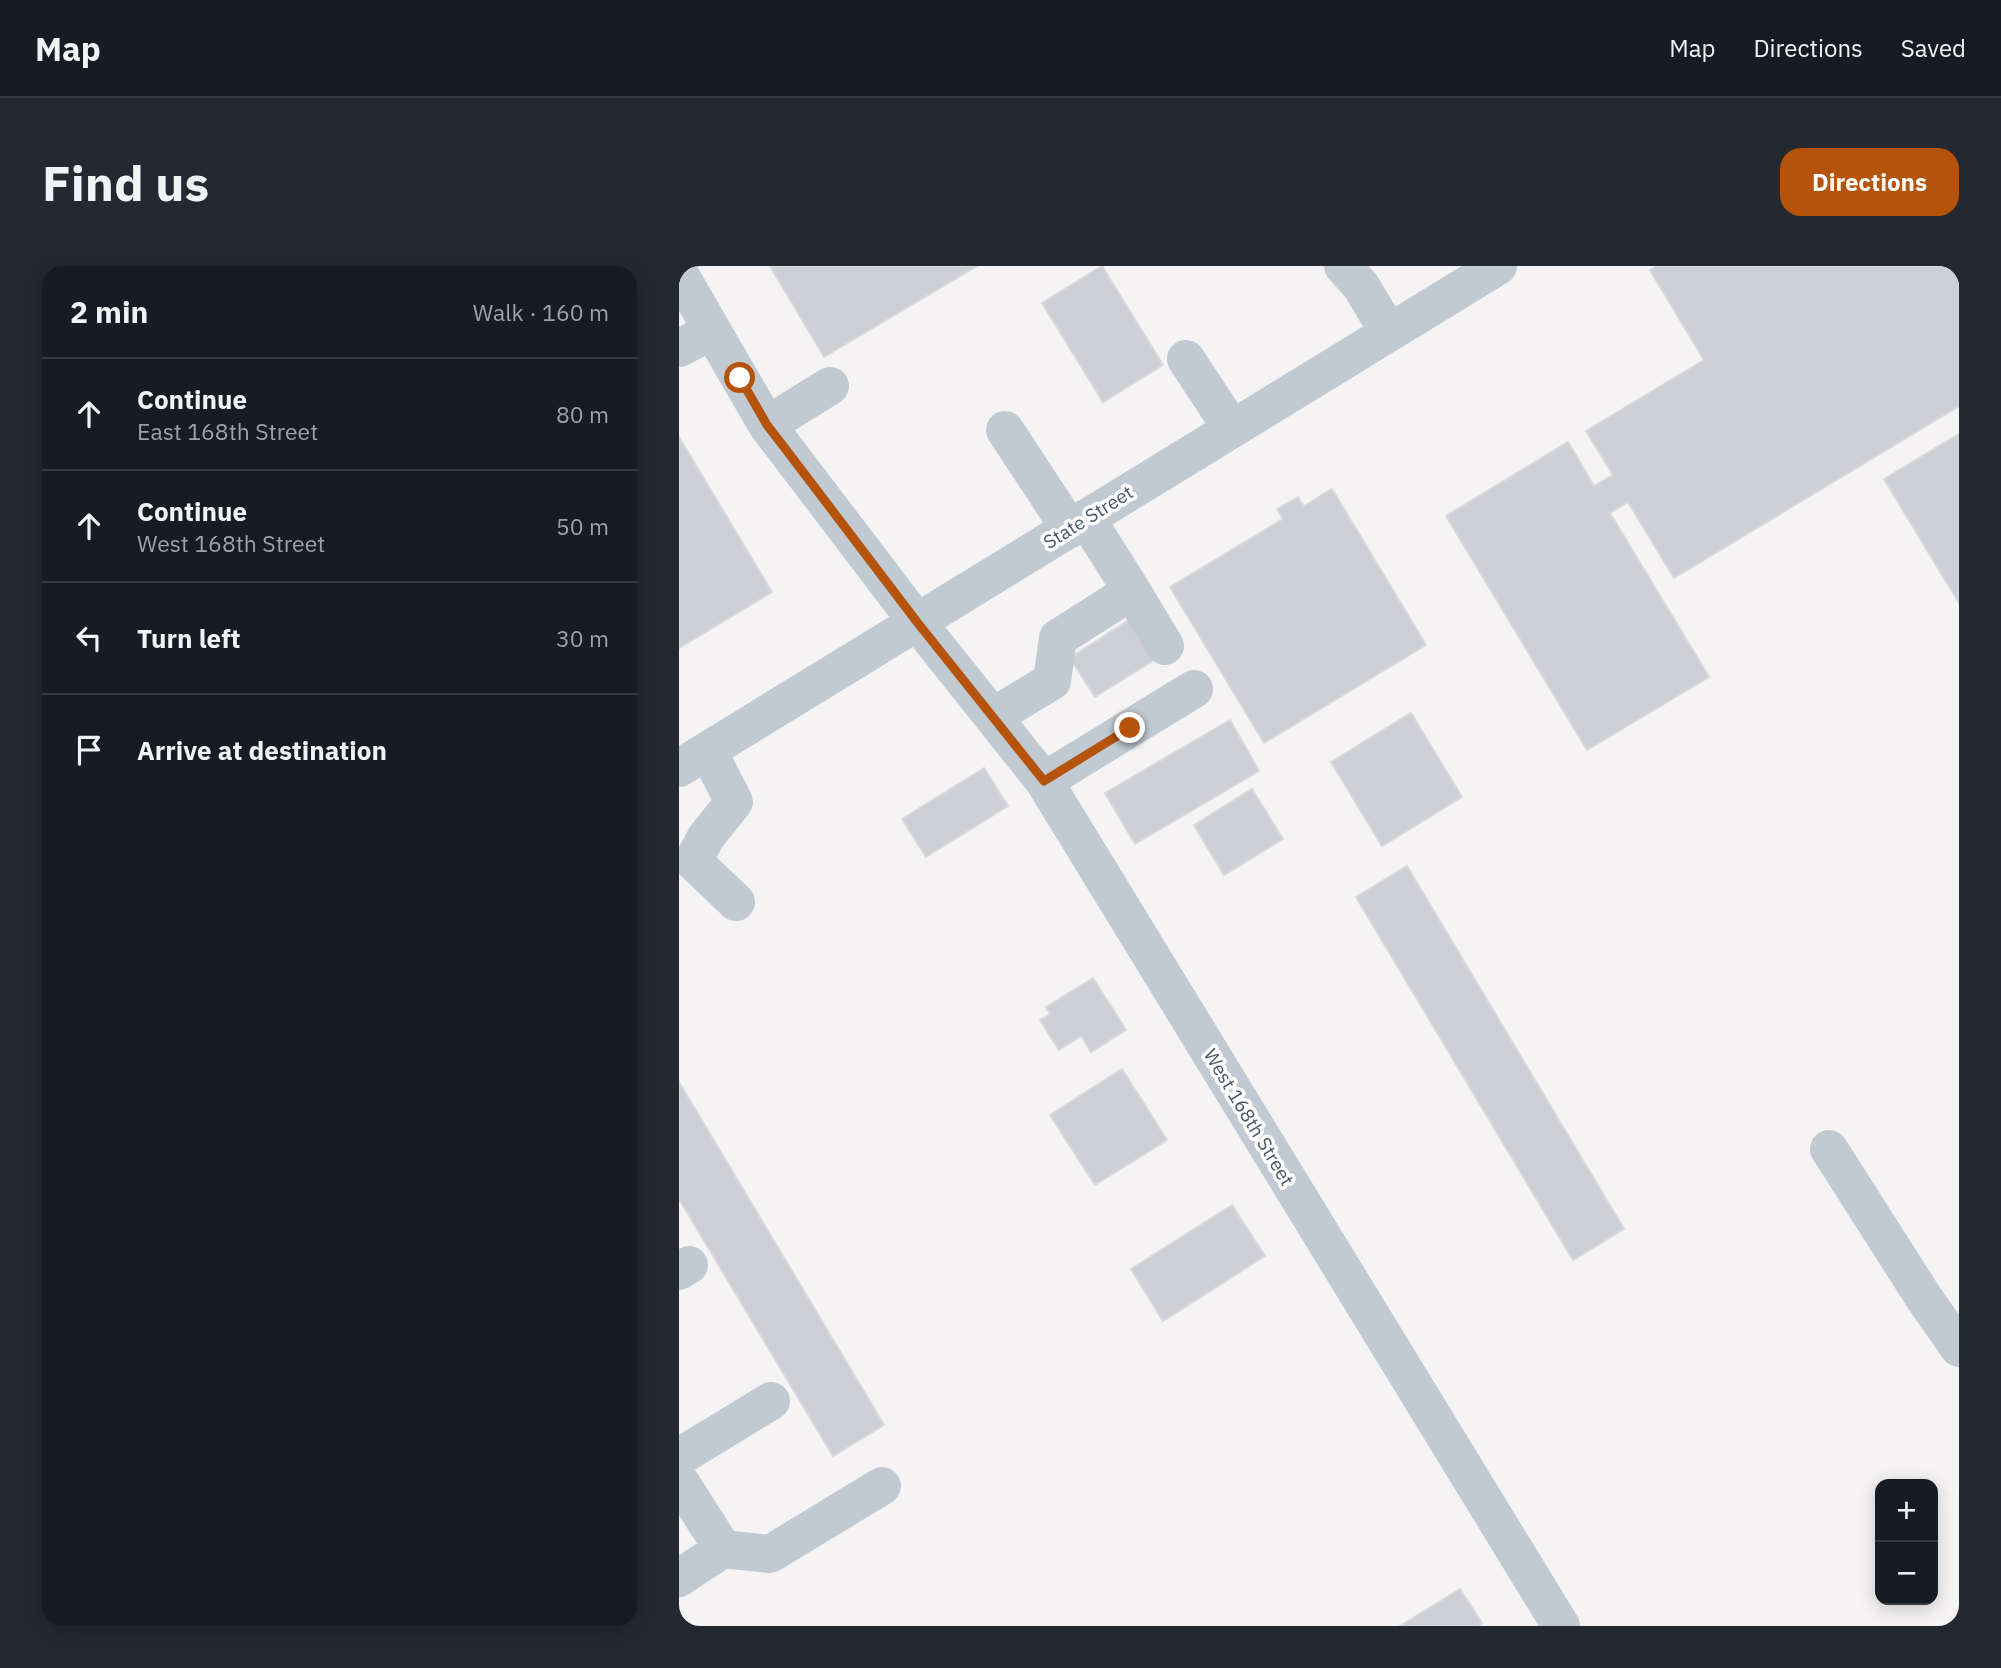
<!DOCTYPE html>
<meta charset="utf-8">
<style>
body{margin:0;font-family:"IBM Plex Sans",sans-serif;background:#242831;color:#f1f3f6}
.controls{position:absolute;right:21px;bottom:21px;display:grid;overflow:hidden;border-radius:14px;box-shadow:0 4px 18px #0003}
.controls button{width:63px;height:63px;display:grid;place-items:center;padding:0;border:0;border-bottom:2px solid #363941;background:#171b24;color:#f1f3f6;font:35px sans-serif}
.stop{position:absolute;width:21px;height:21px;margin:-16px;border:5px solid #b45309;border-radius:50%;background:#fff}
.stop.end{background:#b45309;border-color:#fff;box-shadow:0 2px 7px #0008}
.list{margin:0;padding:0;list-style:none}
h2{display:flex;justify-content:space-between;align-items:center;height:91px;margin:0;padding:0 28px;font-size:30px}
h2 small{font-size:23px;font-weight:400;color:#9ea1a6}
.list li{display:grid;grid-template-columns:46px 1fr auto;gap:21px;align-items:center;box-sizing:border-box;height:112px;padding:0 28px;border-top:2px solid #363941}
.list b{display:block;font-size:26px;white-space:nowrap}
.list p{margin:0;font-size:23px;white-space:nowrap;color:#9ea1a6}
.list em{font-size:23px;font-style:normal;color:#9ea1a6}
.icon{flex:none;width:38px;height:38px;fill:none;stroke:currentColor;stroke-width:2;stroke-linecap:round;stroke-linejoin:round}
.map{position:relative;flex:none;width:1280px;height:1360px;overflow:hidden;border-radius:21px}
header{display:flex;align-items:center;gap:42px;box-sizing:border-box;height:98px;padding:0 35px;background:#171b24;border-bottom:2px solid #363941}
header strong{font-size:33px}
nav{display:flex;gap:38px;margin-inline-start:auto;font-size:24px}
.intro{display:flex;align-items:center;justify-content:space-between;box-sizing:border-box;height:168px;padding:0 42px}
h1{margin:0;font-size:49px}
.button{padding:18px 32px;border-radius:21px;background:#b45309;color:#fff;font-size:24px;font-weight:700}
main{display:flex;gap:42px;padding:0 42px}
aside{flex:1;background:#171b24;border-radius:21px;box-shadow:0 4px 18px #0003}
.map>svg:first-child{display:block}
.building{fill:#cdcfd5;stroke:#d7d9de;stroke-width:2}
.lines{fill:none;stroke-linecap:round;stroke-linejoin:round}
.minor{stroke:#c1cad2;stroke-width:38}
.route{stroke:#b45309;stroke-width:9}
.labels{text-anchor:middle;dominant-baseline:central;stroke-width:7;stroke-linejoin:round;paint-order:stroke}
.street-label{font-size:19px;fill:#4a5661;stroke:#fff}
</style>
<header>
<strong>Map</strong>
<nav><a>Map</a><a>Directions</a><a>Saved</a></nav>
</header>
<div class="intro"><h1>Find us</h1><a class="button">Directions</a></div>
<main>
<aside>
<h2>2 min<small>Walk · 160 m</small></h2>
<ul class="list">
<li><svg class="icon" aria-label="ahead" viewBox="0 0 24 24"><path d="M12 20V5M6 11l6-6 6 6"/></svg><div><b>Continue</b><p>East 168th Street</p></div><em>80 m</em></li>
<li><svg class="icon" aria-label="ahead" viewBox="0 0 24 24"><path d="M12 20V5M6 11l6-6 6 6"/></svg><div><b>Continue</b><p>West 168th Street</p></div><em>50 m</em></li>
<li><svg class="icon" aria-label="left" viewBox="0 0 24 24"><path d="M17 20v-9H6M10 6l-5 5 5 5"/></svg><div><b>Turn left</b></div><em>30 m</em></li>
<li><svg class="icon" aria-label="arrive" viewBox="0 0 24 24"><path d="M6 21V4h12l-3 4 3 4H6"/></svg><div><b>Arrive at destination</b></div></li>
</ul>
</aside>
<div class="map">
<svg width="1280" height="1360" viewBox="0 0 1280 1360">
<rect width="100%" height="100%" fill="#f5f3f3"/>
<!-- building -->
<path class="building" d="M91 0H298L145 91Z
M423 0 484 99 424 136 363 37Z
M978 0H1280V140L995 312 949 236 931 247 1030 411 908 484 767 250 889 176 915 220 934 209 907 165 1025 94 971 4Z
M1280 168V337L1205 213Z
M0 171 93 326 0 382Z
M653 223 747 379 585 477 491 321 604 253 598 243 619 231 625 240Z
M450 354 475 394 416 431 391 392Z
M732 447 783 531 703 580 652 496Z
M551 454 580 505 456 578 426 527Z
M305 502 329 540 247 591 223 553Z
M573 523 604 573 545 609 515 559Z
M728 600 945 963 894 994 677 631Z
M414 712 447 764 412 786 402 770 380 784 361 754 371 748 367 741Z
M443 803 488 874 416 919 371 849Z
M0 816 205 1159 154 1190 0 933Z
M553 939 586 990 484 1055 452 1003Z
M781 1323 803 1357 799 1360H721Z"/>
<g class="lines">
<!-- minor -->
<path class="minor" d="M664 0 682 20 710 67
M0 7 88 159 238 356 365 515 882 1360
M0 82 33 65
M507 93 553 163
M88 159 151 120
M326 164 391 263
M407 252 453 325
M315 450 373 415 379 372 453 325 486 380
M29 485 55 536 27 571 14 595 57 636
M0 502 819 0
M365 515 515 423
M1150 883 1245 1032 1280 1082
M0 1005 10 999
M0 1191 92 1135
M0 1214 44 1283
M0 1312 44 1283 91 1288 203 1220"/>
</g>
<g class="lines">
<!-- route -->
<path class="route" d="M61 112 88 159 105 181 238 356 365 515 451 462"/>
</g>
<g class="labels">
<!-- street labels -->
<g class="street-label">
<text transform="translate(409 251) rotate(-32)">State Street</text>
<text transform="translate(570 851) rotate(59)">West 168th Street</text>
</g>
</g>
</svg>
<div class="controls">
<button>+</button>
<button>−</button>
</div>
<div class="stop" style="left:61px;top:112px"></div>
<div class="stop end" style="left:451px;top:462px"></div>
</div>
</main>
